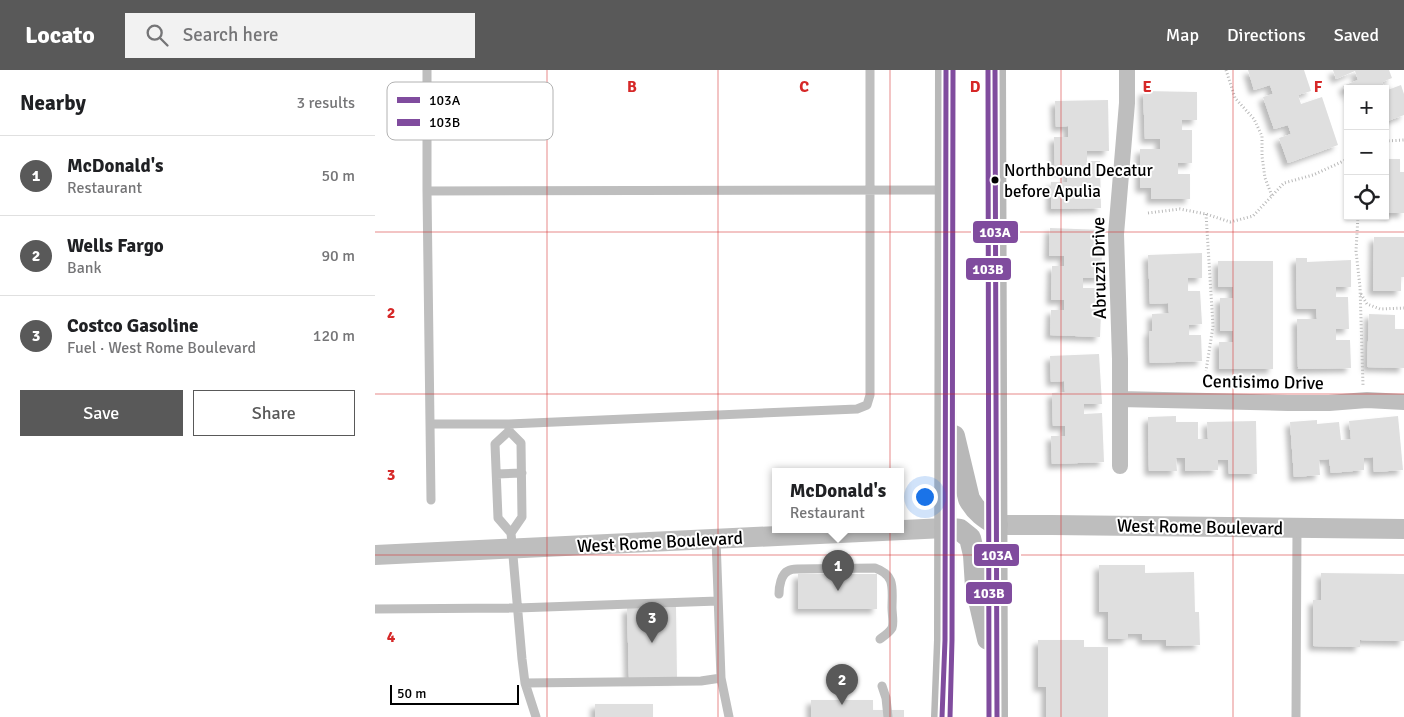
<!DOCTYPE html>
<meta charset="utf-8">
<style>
body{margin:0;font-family:Signika,sans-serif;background:#f2f2f2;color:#202124}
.controls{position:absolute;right:15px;top:15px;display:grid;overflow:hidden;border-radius:0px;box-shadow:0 1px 4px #0004}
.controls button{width:45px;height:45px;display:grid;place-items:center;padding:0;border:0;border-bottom:1px solid #e0e0e0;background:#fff;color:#202124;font:25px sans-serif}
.scale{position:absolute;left:15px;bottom:12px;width:129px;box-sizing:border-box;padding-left:5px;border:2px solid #000;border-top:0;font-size:14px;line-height:18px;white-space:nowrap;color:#000;-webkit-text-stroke:4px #fff;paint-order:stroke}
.you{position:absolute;left:549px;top:426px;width:18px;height:18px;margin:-12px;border:4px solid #fff;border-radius:50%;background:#1a73e8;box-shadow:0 0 0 8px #1a73e833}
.badge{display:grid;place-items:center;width:32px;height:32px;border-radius:50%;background:#595959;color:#fff;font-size:16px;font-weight:700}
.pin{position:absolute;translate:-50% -41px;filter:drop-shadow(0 1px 2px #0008)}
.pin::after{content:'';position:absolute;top:26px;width:18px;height:15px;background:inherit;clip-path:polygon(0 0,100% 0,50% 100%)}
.popup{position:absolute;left:397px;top:398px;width:132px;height:65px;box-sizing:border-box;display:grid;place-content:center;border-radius:0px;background:#fff;filter:drop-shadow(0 1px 4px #0005);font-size:16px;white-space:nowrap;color:#757577}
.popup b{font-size:19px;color:#202124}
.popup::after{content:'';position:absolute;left:50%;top:100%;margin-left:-10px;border:10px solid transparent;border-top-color:#fff}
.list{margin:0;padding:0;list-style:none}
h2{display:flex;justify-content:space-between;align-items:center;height:65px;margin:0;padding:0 20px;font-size:21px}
h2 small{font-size:16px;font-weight:400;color:#757577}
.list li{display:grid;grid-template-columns:32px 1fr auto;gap:15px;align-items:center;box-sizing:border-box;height:80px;padding:0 20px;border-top:1px solid #e0e0e0}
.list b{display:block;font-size:19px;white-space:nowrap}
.list p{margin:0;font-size:16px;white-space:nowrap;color:#757577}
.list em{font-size:16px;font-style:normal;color:#757577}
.actions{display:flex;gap:10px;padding:15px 20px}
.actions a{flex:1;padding:11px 0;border:1px solid #595959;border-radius:0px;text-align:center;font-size:18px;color:#595959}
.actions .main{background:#595959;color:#fff}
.icon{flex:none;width:28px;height:28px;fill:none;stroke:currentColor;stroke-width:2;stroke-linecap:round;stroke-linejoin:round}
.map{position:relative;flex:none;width:1029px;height:647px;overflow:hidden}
header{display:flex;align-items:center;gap:30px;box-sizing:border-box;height:70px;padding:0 25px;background:#595959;color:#fff}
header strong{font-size:24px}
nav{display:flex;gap:28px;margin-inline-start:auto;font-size:18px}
.search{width:350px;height:45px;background:#f2f2f2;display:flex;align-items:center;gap:12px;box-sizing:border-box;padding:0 18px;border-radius:0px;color:#757577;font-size:19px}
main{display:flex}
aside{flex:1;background:#fff}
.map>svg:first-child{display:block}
.building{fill:#dfdfdf;filter:url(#shadow)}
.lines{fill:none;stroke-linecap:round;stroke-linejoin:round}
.path{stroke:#b9b9b9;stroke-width:3;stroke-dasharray:1 2.5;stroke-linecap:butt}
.service{stroke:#bebebe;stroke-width:9}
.minor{stroke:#bebebe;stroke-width:16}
.tertiary{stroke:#bebebe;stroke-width:20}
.secondary{stroke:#b8b8b8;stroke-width:22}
.bus-1-casing{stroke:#fff;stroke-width:9}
.bus-2-casing{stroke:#fff;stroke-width:9}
.bus-1{stroke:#804c9e;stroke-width:5}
.bus-2{stroke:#804c9e;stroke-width:5}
.grid{fill:none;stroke:#d62828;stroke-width:1;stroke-opacity:0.55}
.bus-dot{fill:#000;stroke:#fff;stroke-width:2}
.labels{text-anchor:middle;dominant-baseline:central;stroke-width:4;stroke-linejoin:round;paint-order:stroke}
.bus-label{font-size:17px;fill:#000;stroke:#fff;text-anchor:start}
.street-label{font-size:18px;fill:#000;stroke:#fff}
.key{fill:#fff;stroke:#b2b2b2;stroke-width:1}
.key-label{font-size:14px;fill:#000}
.grid-label{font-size:16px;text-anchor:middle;font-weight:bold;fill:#d62828;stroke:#fff;stroke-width:4;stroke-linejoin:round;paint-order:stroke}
.line-badge{stroke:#fff;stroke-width:2}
.badge-label{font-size:14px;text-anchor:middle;font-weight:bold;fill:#fff}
</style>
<header>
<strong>Locato</strong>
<div class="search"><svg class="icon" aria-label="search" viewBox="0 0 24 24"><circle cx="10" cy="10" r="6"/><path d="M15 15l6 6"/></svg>Search here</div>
<nav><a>Map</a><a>Directions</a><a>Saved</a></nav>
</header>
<main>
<aside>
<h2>Nearby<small>3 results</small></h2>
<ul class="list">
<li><span class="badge">1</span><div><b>McDonald's</b><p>Restaurant</p></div><em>50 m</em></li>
<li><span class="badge">2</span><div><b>Wells Fargo</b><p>Bank</p></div><em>90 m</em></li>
<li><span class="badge">3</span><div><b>Costco Gasoline</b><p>Fuel · West Rome Boulevard</p></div><em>120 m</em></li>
</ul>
<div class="actions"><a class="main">Save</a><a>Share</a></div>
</aside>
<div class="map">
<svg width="1029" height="647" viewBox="0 0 1029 647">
<defs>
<filter id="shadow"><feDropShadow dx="-4.5" dy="4.5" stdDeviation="2.5" flood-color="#0004"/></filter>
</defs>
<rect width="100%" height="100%" fill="#fff"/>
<!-- building -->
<path class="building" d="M873 0H929L936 21 923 25 926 34 947 27 963 75 913 93 904 68 916 64 913 55 899 59 888 27 898 24 895 15 879 20Z
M958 0H1014L1017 8 1007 12 1010 19H973V28L968 16 983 10 980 1 961 9Z
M1026 15 1029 24V45L1010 52V21Z
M768 21 822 22V50H807V60H817V93H803V104H815V129H776V118H765V79H785V69H770Z
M733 30 734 81H712V91H725L726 138 676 139V112H692V100L680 101 679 67H693V56L681 57 680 31Z
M1010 89H1025V102H1029V143H1010Z
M675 158 728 160 726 208H708V218H727L725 267 675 265 676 240H689V230H676L677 196H689V186H674Z
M999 167H1029V207H1026V221H998Z
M827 183V208H813V221H825L827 254 814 255V265H826L827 291 775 293 774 261H777V244L794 243 793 233 775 234 773 185Z
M921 188H932V192L976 190V217H961V227H973L974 259H961V270H975L976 298 923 299 922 249H942L941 239H922Z
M843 191H898V299H844V272H858V261H845V228H858V217H843Z
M994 244 1020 245V259H1029V298L992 297Z
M724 284 727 334H709V344L727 343 729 392 677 394 676 366H690V356H678L677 323 690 322 689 311 676 312 675 286Z
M801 346V352H823V369H833L832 352 881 351 882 404H854L853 390H843V400L810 401V388H801L802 401H774L773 347Z
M1023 346 1028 400 999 402 998 387 989 388V400L956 403 954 389 944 390 945 405 919 407 915 352 942 350V354L964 352 966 370 976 369 974 351Z
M724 495H770V503L819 502 820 542H824L825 575 791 576V570H767V564H753V569H733V542H724Z
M946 503 1029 504V571L985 570V577L938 576V530H946Z
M423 504H502V539H423Z
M301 537 302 608H254L252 538Z
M663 570H709V577H733V647H671V617H663Z
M436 630H498V640H529V647H436Z
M220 634H278V647H220Z"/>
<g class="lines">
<!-- path -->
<path class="path" d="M851 0 860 28 879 49 887 66V86L890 108 897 126
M1010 71 1029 70
M773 143 805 139 831 144 855 152 878 146 909 113 938 105 973 89
M831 144 838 256 831 301
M983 146 981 181 985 217 988 315
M986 224 992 234 1005 239 1029 238"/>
<!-- service -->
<path class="service" d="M52 0V121L571 120
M52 121 55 354H134L482 339 492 335 495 325V0
M55 354 56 430
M134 357V361L146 373 147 447 136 463
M134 361 120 374 123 448 136 463 147 589 150 613 161 647
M122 404 147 403
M341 469 346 608 354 647
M404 524C404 517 406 504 413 501 416 499 419 499 422 499L500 498C521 505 517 519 517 538 517 544 519 553 517 558 514 563 509 566 505 569
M0 539 142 538 343 531
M150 613 326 611 346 608
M507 616 511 628 513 647
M921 647 922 458"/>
<!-- minor -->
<path class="minor" d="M745 329 913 333H954L992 330 1029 332
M745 396V289L741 164 752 33V0"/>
<!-- tertiary -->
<path class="tertiary" d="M622 455H677L1029 459
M0 485 570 458"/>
<!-- secondary -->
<path class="secondary" d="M620 0 622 647
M579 366 594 429C601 442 610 448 622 455
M570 458 585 460 595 468 599 485 601 517 613 569
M567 647 570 570 571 0"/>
<defs>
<path id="bus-1" d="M620 0 622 647
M567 647 570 570 571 0"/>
<path id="bus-2" d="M613 0 614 647
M575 647 577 570 578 0"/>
</defs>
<!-- bus-1 casing -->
<use href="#bus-1" class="bus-1-casing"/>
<!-- bus-2 casing -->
<use href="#bus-2" class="bus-2-casing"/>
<!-- bus-1 -->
<use href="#bus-1" class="bus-1"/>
<!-- bus-2 -->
<use href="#bus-2" class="bus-2"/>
</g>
<!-- grid -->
<path class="grid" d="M172 0V647M343 0V647M515 0V647M686 0V647M858 0V647M0 162H1029M0 324H1029M0 485H1029"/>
<!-- markers -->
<circle class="bus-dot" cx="620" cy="110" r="4.5"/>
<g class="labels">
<!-- bus labels -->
<g class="bus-label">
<text x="629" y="100">Northbound Decatur<tspan x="629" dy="21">before Apulia</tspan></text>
</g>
<!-- street labels -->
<g class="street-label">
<text transform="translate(724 198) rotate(-91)">Abruzzi Drive</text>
<text transform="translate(888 312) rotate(1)">Centisimo Drive</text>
<text transform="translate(825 457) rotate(1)">West Rome Boulevard</text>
<text transform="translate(285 472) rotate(-3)">West Rome Boulevard</text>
</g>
</g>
<!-- legend -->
<rect x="12" y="12" width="166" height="58" rx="8" class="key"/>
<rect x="22" y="27" width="23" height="6" fill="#804c9e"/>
<rect x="22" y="49" width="23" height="7" fill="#804c9e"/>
<g class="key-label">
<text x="54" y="35">103A</text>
<text x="54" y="57">103B</text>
</g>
<g class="grid-label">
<text x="257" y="22">B</text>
<text x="429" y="22">C</text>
<text x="600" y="22">D</text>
<text x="772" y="22">E</text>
<text x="943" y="22">F</text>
<text x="16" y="248">2</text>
<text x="16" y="410">3</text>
<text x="16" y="572">4</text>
</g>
<g class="line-badge">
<rect x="597" y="150" width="47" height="24" rx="5" fill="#804c9e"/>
<rect x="590" y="187" width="47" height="24" rx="5" fill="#804c9e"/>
<rect x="598" y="473" width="47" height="24" rx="5" fill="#804c9e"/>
<rect x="590" y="511" width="48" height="24" rx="5" fill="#804c9e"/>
</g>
<g class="badge-label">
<text x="620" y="167">103A</text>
<text x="613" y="204">103B</text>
<text x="622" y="490">103A</text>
<text x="614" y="528">103B</text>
</g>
</svg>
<div class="controls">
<button>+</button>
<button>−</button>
<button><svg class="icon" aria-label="locate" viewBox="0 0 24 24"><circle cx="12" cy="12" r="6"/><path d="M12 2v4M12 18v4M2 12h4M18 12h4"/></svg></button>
</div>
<div class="scale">50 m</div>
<div class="you"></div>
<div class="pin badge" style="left:463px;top:521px">1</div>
<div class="popup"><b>McDonald's</b>Restaurant</div>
<div class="pin badge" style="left:467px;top:635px">2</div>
<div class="pin badge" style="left:277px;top:573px">3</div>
</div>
</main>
